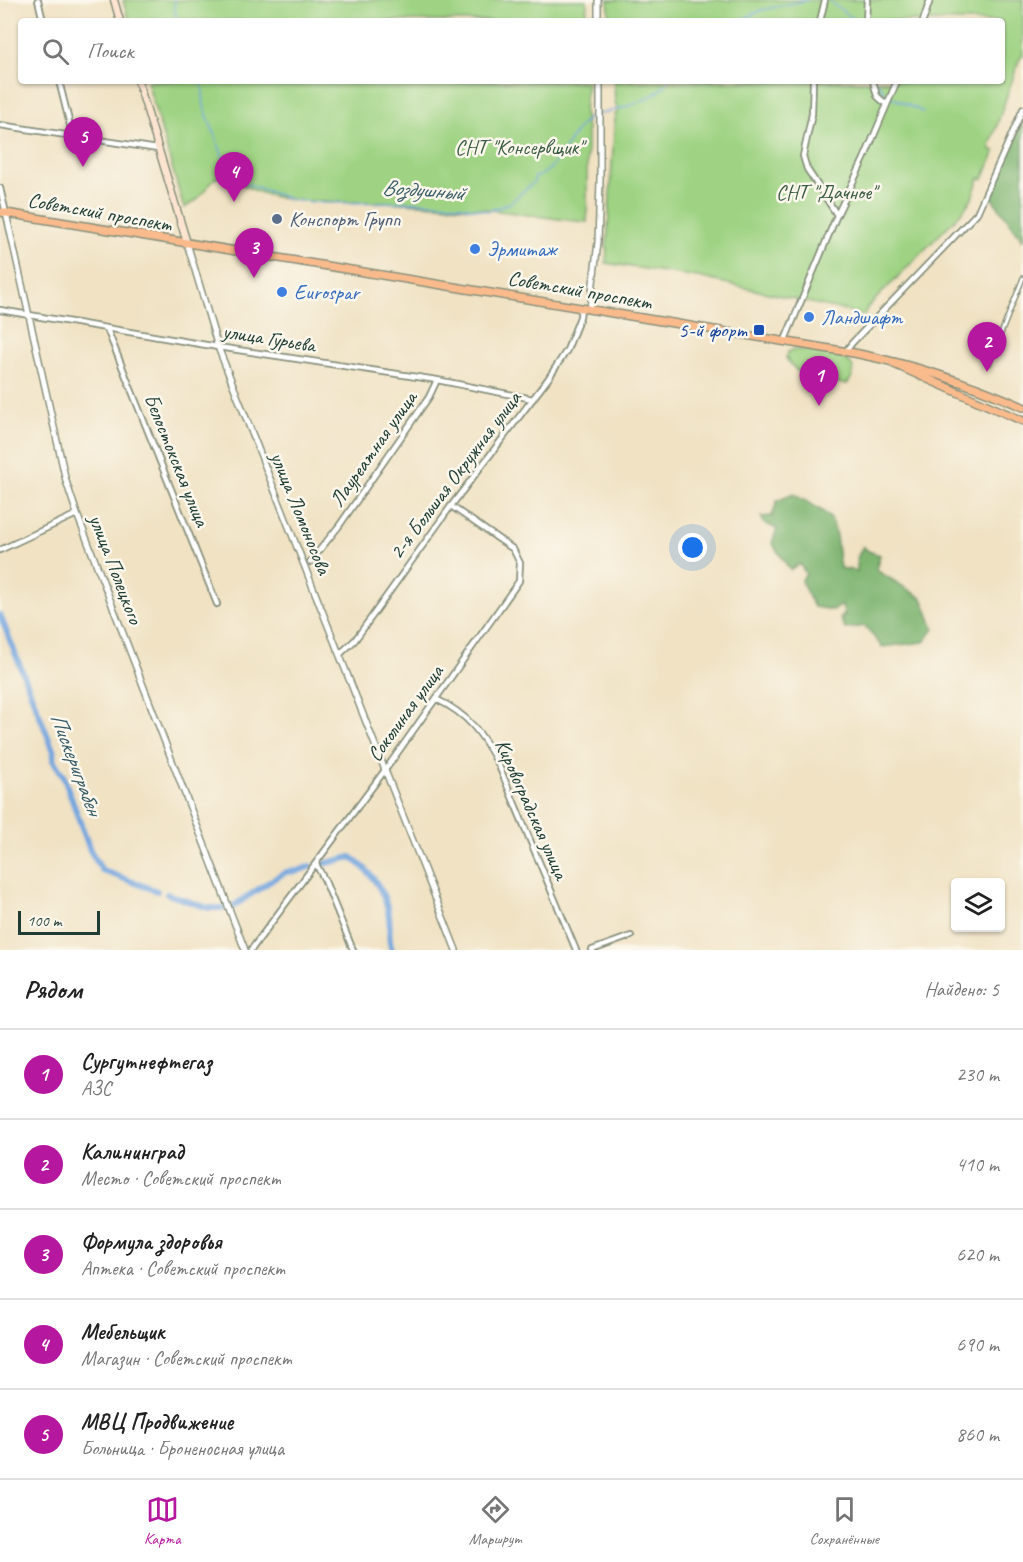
<!DOCTYPE html>
<html lang="ru">
<meta charset="utf-8">
<style>
body{margin:0;font-family:Caveat,sans-serif;background:#f2f2f2;color:#222}
.controls{position:absolute;right:18px;bottom:18px;display:grid;overflow:hidden;border-radius:6px;box-shadow:0 2px 4px #0004}
.controls button{width:54px;height:54px;display:grid;place-items:center;padding:0;border:0;border-bottom:2px solid #e0e0e0;background:#fff;color:#222;font:30px sans-serif}
.scale{position:absolute;left:18px;bottom:15px;width:82px;box-sizing:border-box;padding-left:6px;border:3px solid #1f3d34;border-top:0;font-size:16px;line-height:21px;white-space:nowrap;color:#1f3d34;-webkit-text-stroke:4px #fbf7ec;paint-order:stroke}
.you{position:absolute;left:693px;top:548px;width:21px;height:21px;margin:-15px;border:4px solid #fff;border-radius:50%;background:#1a73e8;box-shadow:0 0 0 9px #1a73e833}
.badge{display:grid;place-items:center;width:39px;height:39px;border-radius:50%;background:#b5179e;color:#fff;font-size:20px;font-weight:700}
.pin{position:absolute;translate:-50% -50px;filter:drop-shadow(0 2px 3px #0008)}
.pin::after{content:'';position:absolute;top:32px;width:21px;height:18px;background:inherit;clip-path:polygon(0 0,100% 0,50% 100%)}
.list{margin:0;padding:0;list-style:none}
h2{display:flex;justify-content:space-between;align-items:center;height:78px;margin:0;padding:0 24px;font-size:26px}
h2 small{font-size:20px;font-weight:400;color:#767676}
.list li{display:grid;grid-template-columns:39px 1fr auto;gap:18px;align-items:center;box-sizing:border-box;height:90px;padding:0 24px;border-top:2px solid #e0e0e0}
.list b{display:block;font-size:22px;white-space:nowrap}
.list p{margin:0;font-size:20px;white-space:nowrap;color:#767676}
.list em{font-size:20px;font-style:normal;color:#767676}
.icon{flex:none;width:33px;height:33px;fill:none;stroke:currentColor;stroke-width:2;stroke-linecap:round;stroke-linejoin:round}
.map{position:relative;flex:none;width:1023px;height:950px;overflow:hidden}
.search{position:absolute;background:#fff;box-shadow:0 2px 4px #0004;left:18px;right:18px;top:18px;height:66px;display:flex;align-items:center;gap:15px;box-sizing:border-box;padding:0 21px;border-radius:6px;color:#767676;font-size:22px}
.sheet{height:528px;background:#fff}
nav{display:flex;justify-content:space-around;align-items:center;box-sizing:border-box;height:84px;border-top:2px solid #e0e0e0;background:#fff;font-size:16px;color:#767676}
nav a{display:grid;justify-items:center;gap:3px}
nav .on{color:#b5179e}
.map>svg:first-child{display:block}
.green{fill:#9fd383;stroke:#5f885c;stroke-width:1.5}
.forest{fill:#7fb571;stroke:#4f7952;stroke-width:1.5}
.lines{fill:none;stroke-linecap:round;stroke-linejoin:round}
.stream{stroke:#73a6df;stroke-width:1.5}
.canal{stroke:#73a6df;stroke-width:6}
.pedestrian-casing{stroke:#88907c;stroke-width:6}
.minor-casing{stroke:#88907c;stroke-width:8}
.tertiary-casing{stroke:#88907c;stroke-width:8}
.secondary-casing{stroke:#88907c;stroke-width:9}
.primary-casing{stroke:#88907c;stroke-width:10}
.pedestrian{stroke:#fff;stroke-width:3}
.minor{stroke:#fff;stroke-width:4.5}
.tertiary{stroke:#fff;stroke-width:5}
.secondary{stroke:#fde4d1;stroke-width:6}
.primary{stroke:#fabb8c;stroke-width:7}
.service-dot{fill:#5c6f8a;stroke:#fbf7ec;stroke-width:2}
.shop-dot{fill:#3f7fe0;stroke:#fbf7ec;stroke-width:2}
.transit-dot{fill:#1a4fb4;stroke:#fbf7ec;stroke-width:2}
.labels{text-anchor:middle;dominant-baseline:central;stroke-width:5;stroke-linejoin:round;paint-order:stroke}
.park-label{font-size:21px;fill:#395b44;stroke:#fbf7ec}
.street-label{font-size:21px;fill:#1f3d34;stroke:#fbf7ec}
.service-label{font-size:21px;fill:#4e5e75;stroke:#fbf7ec;text-anchor:start}
.shop-label{font-size:21px;fill:#366cbe;stroke:#fbf7ec;text-anchor:start}
.transit-label{font-size:21px;fill:#164399;stroke:#fbf7ec;text-anchor:end}
.water-label{font-size:22px;font-style:italic;fill:#385c67;stroke:#fbf7ec}
</style>
<div class="map">
<svg width="1023" height="950" viewBox="0 0 1023 950">
<rect width="100%" height="100%" fill="#fbf7ec"/>
<filter id="ink" filterUnits="userSpaceOnUse"><feTurbulence type="fractalNoise" baseFrequency=".0167" numOctaves="2"/><feDisplacementMap in="SourceGraphic" scale="12" xChannelSelector="R" yChannelSelector="G"/><feConvolveMatrix kernelMatrix="1 2 1 2 8 2 1 2 1" color-interpolation-filters="sRGB"/></filter>
<filter id="wash" filterUnits="userSpaceOnUse"><feTurbulence type="fractalNoise" baseFrequency=".008" numOctaves="4" result="noise"/><feDisplacementMap in="SourceGraphic" scale="24" xChannelSelector="R" yChannelSelector="G"/><feGaussianBlur stdDeviation="1.35" result="paint"/><feColorMatrix in="noise" values="0 0 0 0 0 0 0 0 0 0 0 0 0 0 0 0 0 1.4 0 .05"/><feComposite in="paint" operator="in"/></filter>
<g filter="url(#wash)">
<rect width="100%" height="100%" fill="#f0e2c3"/>
<!-- green -->
<path class="green" d="M123 0H587L586 21H129Z
M608 0H1023V55L1019 60 991 143 990 149 995 151 983 179 979 178 972 198 963 211 867 308 864 315 698 277 606 263 615 115 618 111 615 102 614 81H1002V21H610Z
M147 81H587L584 112 587 129V222C541 218 496 209 450 206 427 204 404 203 381 202 336 202 259 208 227 172L214 179 197 200 184 208Z
M795 349C812 352 873 353 847 384 817 380 804 384 786 358L788 352Z"/>
<!-- forest -->
<path class="forest" d="M1023 118V240L991 197Z
M793 494C803 500 827 511 832 521 838 535 837 553 840 568L857 571V558L863 546 868 551 880 555 876 570 922 598 934 629 924 642 882 647 865 626 845 629 840 619 845 614 841 605 834 610 814 607 801 581 806 574 800 564 790 570 772 543 777 529 764 523 761 517 772 516 777 501Z"/>
<g class="lines">
<!-- stream -->
<path class="stream" d="M175 0 174 8 178 21
M827 0 857 21
M739 21 762 10 808 0
M202 81 204 107 231 178 234 182 245 183 292 200 326 203 414 202 450 204 489 211 510 203 534 182 535 177C558 174 571 127 591 117 596 114 603 114 608 112 630 106 655 99 669 81
M877 81 885 94 923 112"/>
<!-- canal -->
<path class="canal" d="M0 615 54 752 53 760 63 775 90 850 98 864 102 870 109 873 157 891
M319 865 351 857C371 871 386 892 389 917 391 929 387 939 392 950
M167 894 208 908H224
M232 907 272 880 286 872 298 871 311 866"/>
</g>
</g>
<g filter="url(#ink)">
<g class="lines">
<defs>
<path id="pedestrian" d="M989 364 1023 278"/>
<path id="minor" d="M38 0 43 21
M820 21 825 0
M866 21 867 0
M923 21 930 0
M59 81 73 137
M813 81 812 114 803 156 807 169 837 215
M873 81 877 96 886 104
M0 125 158 149
M0 188 6 213
M0 310 218 347 437 380 533 399
M107 329 217 604
M785 340 837 215 864 159 897 81
M846 351 852 343 977 213 1023 109
M0 550 77 514
M310 562 339 526 429 397 437 380
M340 654 355 640 451 506 548 379 567 350 580 317 581 307
M436 699C468 714 483 734 499 766L576 950
M316 864 325 881 353 950
M251 950 391 762 519 581 520 563 513 549 451 506
M592 950 631 936"/>
<path id="tertiary" d="M598 0V21
M6 213 66 481 77 514 245 950
M187 243 218 347 456 950
M590 308 598 242 600 180V81"/>
<path id="secondary" d="M114 0 120 21
M138 81 187 243"/>
<path id="primary" d="M0 212 854 353C914 365 967 382 1023 407
M894 364 1023 421"/>
</defs>
<!-- pedestrian casing -->
<use href="#pedestrian" class="pedestrian-casing"/>
<!-- minor casing -->
<use href="#minor" class="minor-casing"/>
<!-- tertiary casing -->
<use href="#tertiary" class="tertiary-casing"/>
<!-- secondary casing -->
<use href="#secondary" class="secondary-casing"/>
<!-- primary casing -->
<use href="#primary" class="primary-casing"/>
<!-- pedestrian -->
<use href="#pedestrian" class="pedestrian"/>
<!-- minor -->
<use href="#minor" class="minor"/>
<!-- tertiary -->
<use href="#tertiary" class="tertiary"/>
<!-- secondary -->
<use href="#secondary" class="secondary"/>
<!-- primary -->
<use href="#primary" class="primary"/>
</g>
</g>
<!-- markers -->
<circle class="service-dot" cx="277" cy="219" r="6"/>
<g class="shop-dot">
<circle cx="475" cy="249" r="6"/>
<circle cx="282" cy="292" r="6"/>
<circle cx="809" cy="317" r="6"/>
</g>
<rect class="transit-dot" x="753" y="324" width="12" height="12" rx="3"/>
<g class="labels">
<!-- park labels -->
<g class="park-label">
<text x="519" y="147">СНТ "Консервщик"</text>
<text x="826" y="192">СНТ "Дачное"</text>
</g>
<!-- street labels -->
<g class="street-label">
<text transform="translate(100 212) rotate(10)">Советский проспект</text>
<text transform="translate(580 290) rotate(10)">Советский проспект</text>
<text transform="translate(269 338) rotate(9)">улица Гурьева</text>
<text transform="translate(373 449) rotate(-55)">Лауреатная улица</text>
<text transform="translate(177 460) rotate(68)">Белостокская улица</text>
<text transform="translate(455 475) rotate(-53)">2-я Большая Окружная улица</text>
<text transform="translate(301 513) rotate(68)">улица Ломоносова</text>
<text transform="translate(116 569) rotate(69)">улица Полецкого</text>
<text transform="translate(405 713) rotate(-54)">Соколиная улица</text>
<text transform="translate(532 809) rotate(66)">Кировоградская улица</text>
</g>
<!-- service labels -->
<g class="service-label">
<text x="289" y="219">Конспорт Групп</text>
</g>
<!-- shop labels -->
<g class="shop-label">
<text x="487" y="249">Эрмитаж</text>
<text x="294" y="292">Eurospar</text>
<text x="821" y="317">Ландшафт</text>
</g>
<!-- transit labels -->
<g class="transit-label">
<text x="747" y="330">5-й форт</text>
</g>
<!-- water labels -->
<g class="water-label">
<text transform="translate(423 190) rotate(4)">Воздушный</text>
<text transform="translate(76 764) rotate(69)">Пискериграбен</text>
</g>
</g>
</svg>
<div class="controls">
<button><svg class="icon" aria-label="layers" viewBox="0 0 24 24"><path d="M12 4l9 5-9 5-9-5zM3 14l9 5 9-5"/></svg></button>
</div>
<div class="scale">100 m</div>
<div class="you"></div>
<div class="pin badge" style="left:819px;top:406px">1</div>
<div class="pin badge" style="left:987px;top:372px">2</div>
<div class="pin badge" style="left:254px;top:278px">3</div>
<div class="pin badge" style="left:234px;top:202px">4</div>
<div class="pin badge" style="left:83px;top:167px">5</div>
<div class="search"><svg class="icon" aria-label="search" viewBox="0 0 24 24"><circle cx="10" cy="10" r="6"/><path d="M15 15l6 6"/></svg>Поиск</div>
</div>
<section class="sheet">
<h2>Рядом<small>Найдено: 5</small></h2>
<ul class="list">
<li><span class="badge">1</span><div><b>Сургутнефтегаз</b><p>АЗС</p></div><em>230 m</em></li>
<li><span class="badge">2</span><div><b>Калининград</b><p>Место · Советский проспект</p></div><em>410 m</em></li>
<li><span class="badge">3</span><div><b>Формула здоровья</b><p>Аптека · Советский проспект</p></div><em>620 m</em></li>
<li><span class="badge">4</span><div><b>Мебельщик</b><p>Магазин · Советский проспект</p></div><em>690 m</em></li>
<li><span class="badge">5</span><div><b>МВЦ Продвижение</b><p>Больница · Броненосная улица</p></div><em>860 m</em></li>
</ul>
</section>
<nav>
<a class="on"><svg class="icon" aria-label="map" viewBox="0 0 24 24"><path d="M3 6l6-2 6 2 6-2v14l-6 2-6-2-6 2zM9 4v14M15 6v14"/></svg>Карта</a>
<a><svg class="icon" aria-label="directions" viewBox="0 0 24 24"><path d="M12 3l9 9-9 9-9-9zM9 14v-3h6M13 9l2 2-2 2"/></svg>Маршрут</a>
<a><svg class="icon" aria-label="saved" viewBox="0 0 24 24"><path d="M7 4h10v16l-5-4-5 4z"/></svg>Сохранённые</a>
</nav>
